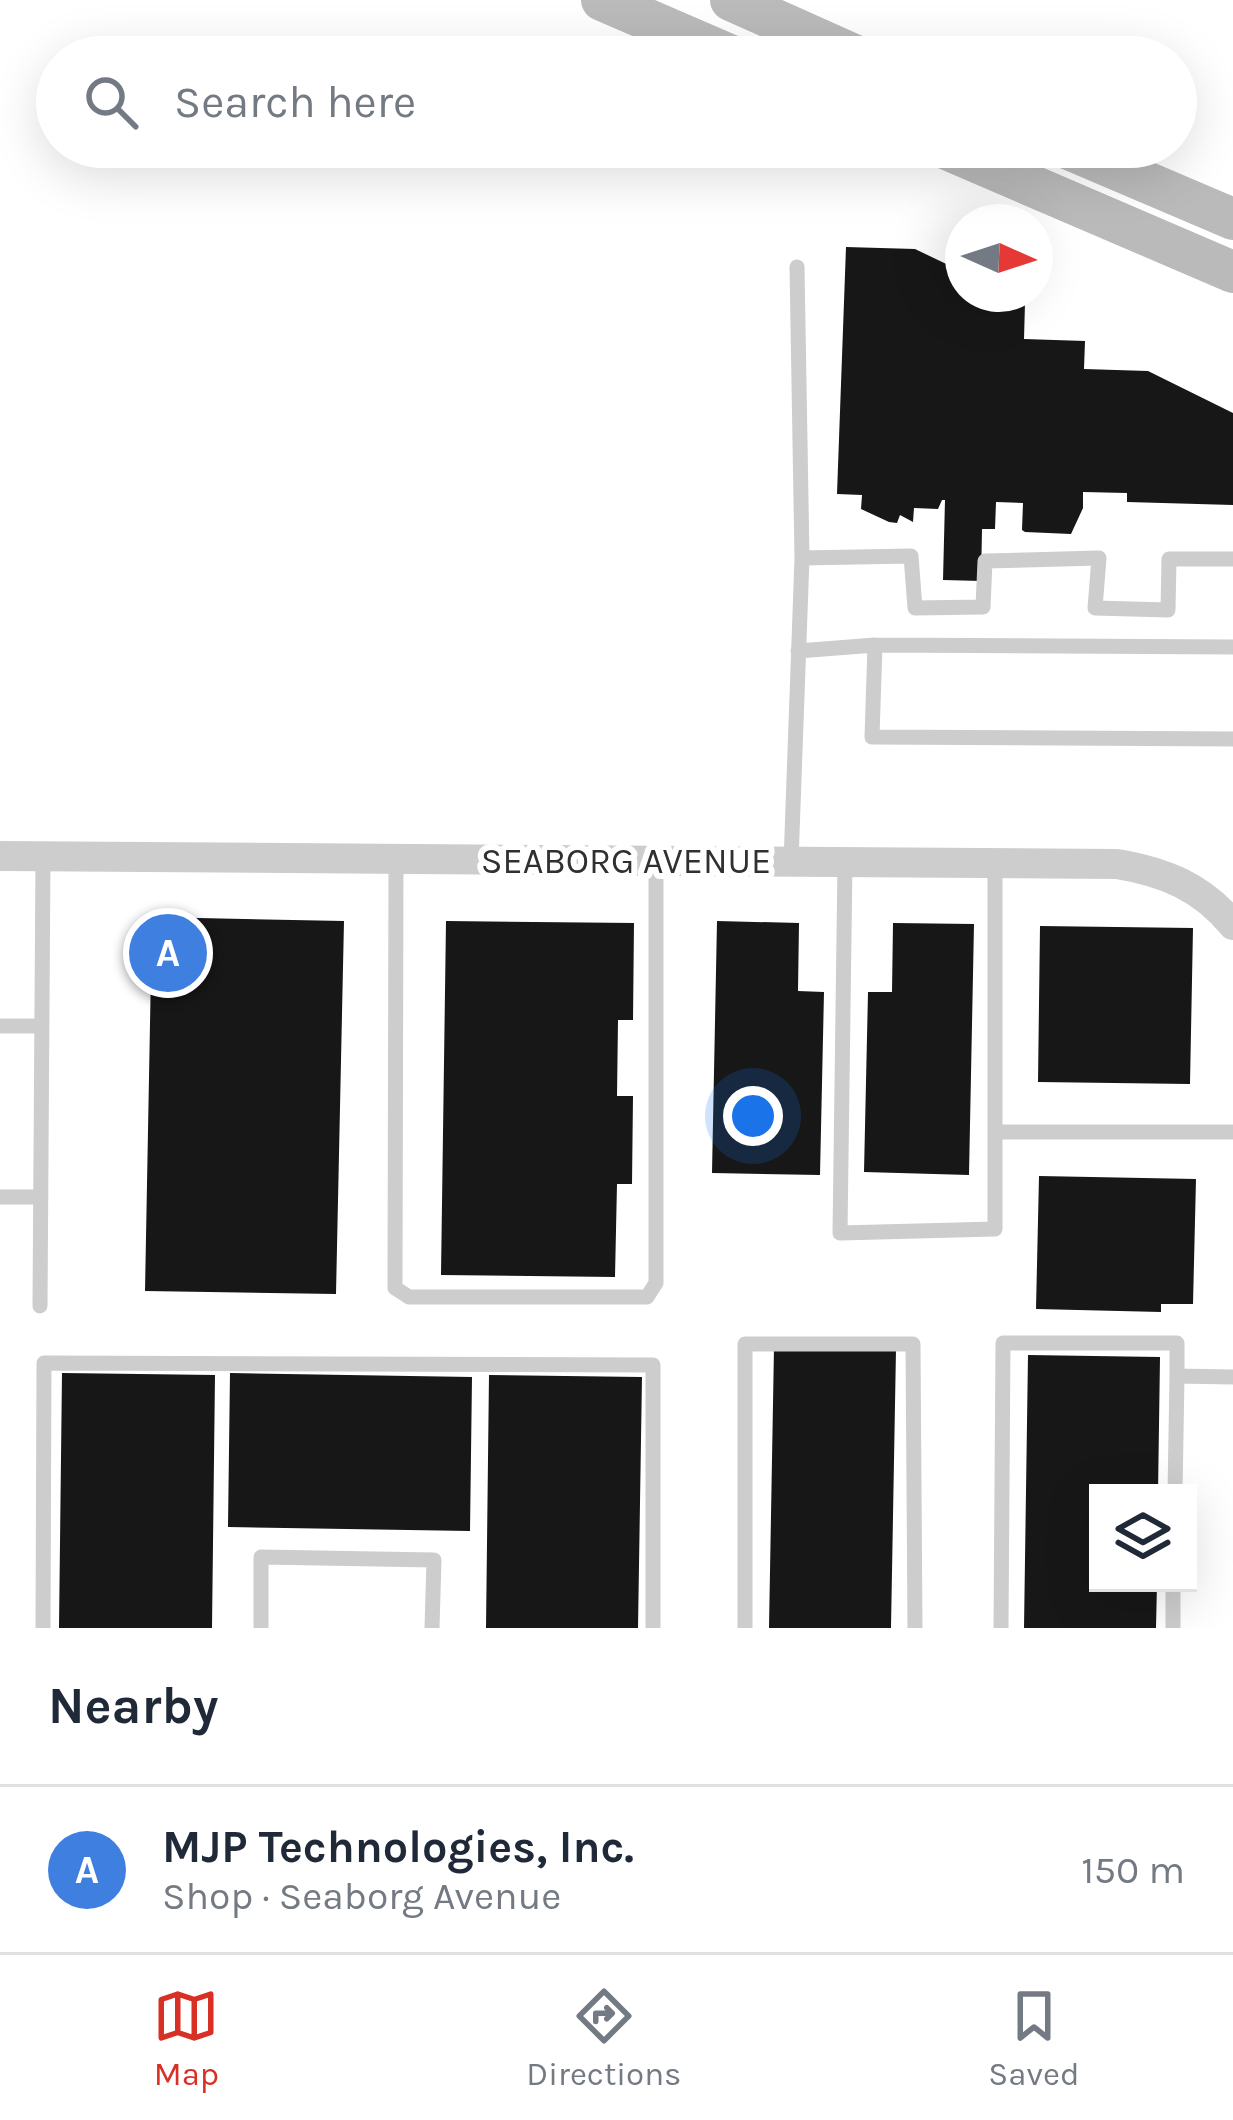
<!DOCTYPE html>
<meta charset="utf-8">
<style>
body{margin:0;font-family:Karla,sans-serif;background:#f2f2f3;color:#1f2937}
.controls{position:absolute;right:36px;bottom:36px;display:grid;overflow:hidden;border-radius:0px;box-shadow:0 12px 48px #0002}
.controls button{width:108px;height:108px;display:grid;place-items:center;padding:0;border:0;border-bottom:3px solid #e0e1e3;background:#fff;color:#1f2937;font:60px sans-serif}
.compass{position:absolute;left:945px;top:204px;width:108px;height:108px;border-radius:50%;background:#fff;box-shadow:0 12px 48px #0002;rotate:93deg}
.you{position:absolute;left:753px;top:1116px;width:42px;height:42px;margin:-30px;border:9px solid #fff;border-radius:50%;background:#1a73e8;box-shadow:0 0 0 18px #1a73e833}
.badge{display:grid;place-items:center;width:78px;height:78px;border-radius:50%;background:#d93025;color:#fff;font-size:39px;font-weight:700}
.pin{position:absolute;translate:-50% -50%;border:6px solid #fff;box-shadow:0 3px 12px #0006}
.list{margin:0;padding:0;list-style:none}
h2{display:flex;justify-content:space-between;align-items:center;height:156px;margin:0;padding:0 48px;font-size:51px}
h2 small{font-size:39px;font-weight:400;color:#747a83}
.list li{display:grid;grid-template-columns:78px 1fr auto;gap:36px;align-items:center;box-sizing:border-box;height:168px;padding:0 48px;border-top:3px solid #e0e1e3}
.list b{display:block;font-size:45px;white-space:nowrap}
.list p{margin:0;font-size:39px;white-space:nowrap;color:#747a83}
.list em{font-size:39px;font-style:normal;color:#747a83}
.icon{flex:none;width:66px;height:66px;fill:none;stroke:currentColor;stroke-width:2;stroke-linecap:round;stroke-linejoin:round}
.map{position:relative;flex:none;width:1233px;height:1628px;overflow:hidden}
.search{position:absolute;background:#fff;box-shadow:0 12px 48px #0002;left:36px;right:36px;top:36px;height:132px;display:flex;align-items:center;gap:30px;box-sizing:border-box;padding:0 42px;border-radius:66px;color:#747a83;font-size:45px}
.sheet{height:324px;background:#fff}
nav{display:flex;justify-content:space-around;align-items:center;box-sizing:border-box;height:168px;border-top:3px solid #e0e1e3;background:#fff;font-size:33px;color:#747a83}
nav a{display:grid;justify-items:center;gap:6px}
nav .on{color:#d93025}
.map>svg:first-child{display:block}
.building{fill:#171717}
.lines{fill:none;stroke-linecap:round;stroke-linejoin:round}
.service{stroke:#cdcdcd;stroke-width:15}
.minor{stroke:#cdcdcd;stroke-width:30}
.secondary{stroke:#bababa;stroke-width:42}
.labels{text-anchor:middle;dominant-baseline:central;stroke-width:12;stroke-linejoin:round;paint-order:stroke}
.street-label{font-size:36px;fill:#303030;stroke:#fff}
</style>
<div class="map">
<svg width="1233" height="1628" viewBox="0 0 1233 1628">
<rect width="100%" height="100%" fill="#fff"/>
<!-- building -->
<path class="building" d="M846 247 915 249 963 272V294H1007L1025 303 1024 339 1085 341 1084 369 1148 371 1233 413V505L1127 502V493L1083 492V508L1071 534 1025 532 1022 530 1023 503 996 502 995 529H982L981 581 943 580 945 500H942L938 509 914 508 913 522 900 515 897 523 889 522 861 509 862 495 837 494Z
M152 917 344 921 336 1294 145 1291Z
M446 921 634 923 633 1020H618L617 1096H633L632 1184H617L615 1277 441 1275Z
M717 921 799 923 798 991 824 992 820 1175 712 1173Z
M893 923 974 924 969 1175 864 1172 868 992H892Z
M1040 926 1193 928 1190 1084 1038 1082Z
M1039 1176 1196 1179 1193 1304H1161V1312L1036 1309Z
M774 1347 896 1349 891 1628H769Z
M1028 1355 1160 1357 1158 1493H1098V1583H1157L1156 1628H1024Z
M62 1373 215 1375 212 1628H59Z
M230 1373 472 1377 470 1531 228 1527Z
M489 1375 642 1377 638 1628H486Z"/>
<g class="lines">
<!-- service -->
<path class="service" d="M802 558 911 556 915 608 983 607 985 561 1099 558 1095 608 1168 610 1169 559H1233
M875 645 872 737 1233 739
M798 651 875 645 1233 647
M396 859 395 1288 409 1297H647L656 1283V861
M791 862 802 558 797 267
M845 862 840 1233 995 1229V863
M0 1026H42
M995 1132H1233
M0 1197H41
M40 1306 43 856
M1175 1493 1177 1376
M43 1628 44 1363 653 1365V1628
M261 1628V1557L434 1560 432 1628
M745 1628V1344H913L915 1628
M1001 1628 1003 1343H1177V1376L1233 1377
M1173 1628V1583"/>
<!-- minor -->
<path class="minor" d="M0 856 1117 864C1165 872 1202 887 1233 925"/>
<!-- secondary -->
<path class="secondary" d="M602 0 734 57
M731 0 858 57
M942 147 1233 272
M1064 147 1233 219"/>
</g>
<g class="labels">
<!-- street labels -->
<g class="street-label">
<text x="626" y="861">SEABORG AVENUE</text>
</g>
</g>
</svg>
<div class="controls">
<button><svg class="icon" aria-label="layers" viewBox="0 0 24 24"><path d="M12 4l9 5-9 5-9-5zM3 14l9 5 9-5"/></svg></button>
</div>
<svg class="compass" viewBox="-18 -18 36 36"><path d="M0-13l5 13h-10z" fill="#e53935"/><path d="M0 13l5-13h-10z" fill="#747a83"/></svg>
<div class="you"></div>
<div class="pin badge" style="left:168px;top:953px;background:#3f7fe0">A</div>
<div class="search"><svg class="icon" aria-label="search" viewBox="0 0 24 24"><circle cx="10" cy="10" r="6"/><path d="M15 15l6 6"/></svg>Search here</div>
</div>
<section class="sheet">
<h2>Nearby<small></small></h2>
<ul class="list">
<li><span class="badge" style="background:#3f7fe0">A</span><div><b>MJP Technologies, Inc.</b><p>Shop · Seaborg Avenue</p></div><em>150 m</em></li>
</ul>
</section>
<nav>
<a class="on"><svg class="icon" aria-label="map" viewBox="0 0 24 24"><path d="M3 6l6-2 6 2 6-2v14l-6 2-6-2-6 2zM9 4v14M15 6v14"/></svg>Map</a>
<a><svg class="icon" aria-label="directions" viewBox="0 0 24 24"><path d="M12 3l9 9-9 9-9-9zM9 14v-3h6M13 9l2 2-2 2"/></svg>Directions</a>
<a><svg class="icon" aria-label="saved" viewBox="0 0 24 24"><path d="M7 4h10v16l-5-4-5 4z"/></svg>Saved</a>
</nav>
